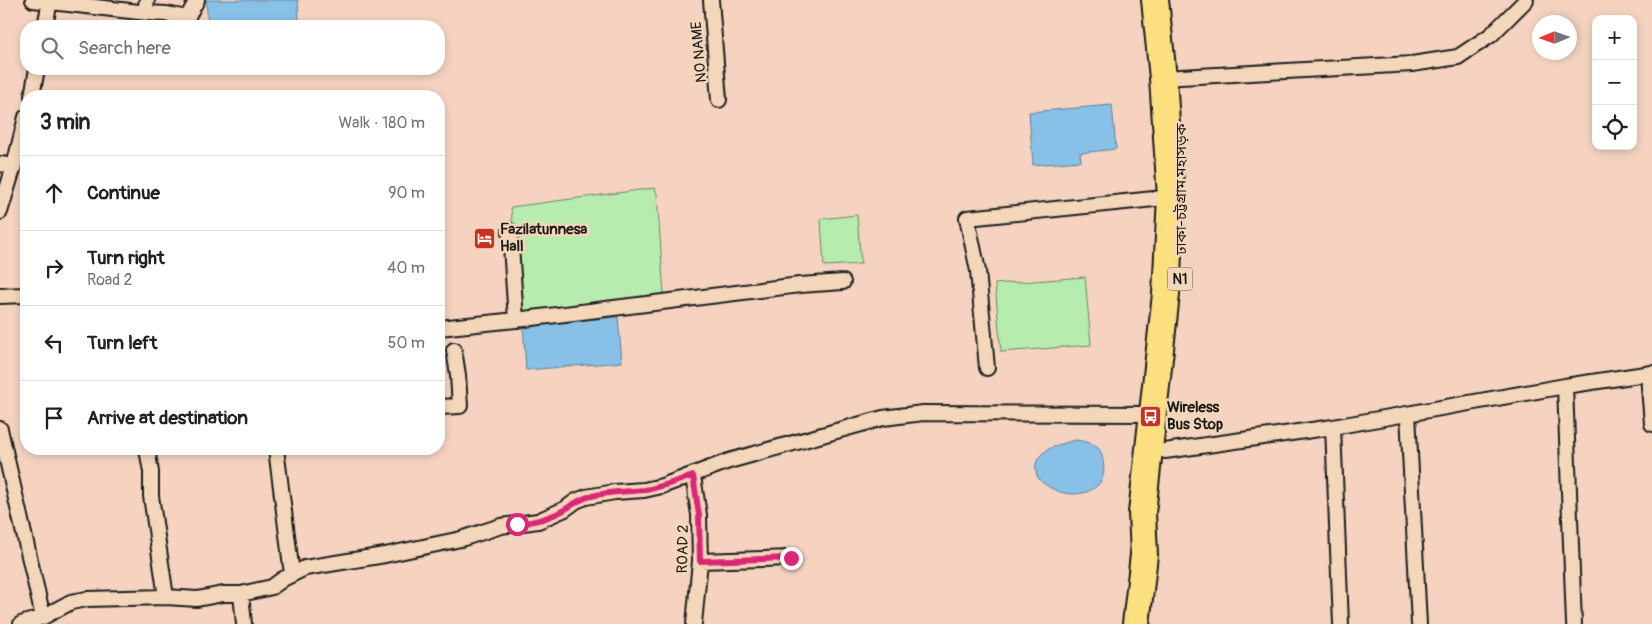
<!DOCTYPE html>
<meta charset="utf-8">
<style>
body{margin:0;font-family:Pangolin,"Noto Sans Bengali",sans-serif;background:#f2f2f2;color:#202124}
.controls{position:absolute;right:15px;top:15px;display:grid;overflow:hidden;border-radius:10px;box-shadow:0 2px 8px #0003}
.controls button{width:45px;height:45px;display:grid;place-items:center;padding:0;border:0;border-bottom:1px solid #e0e0e0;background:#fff;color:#202124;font:25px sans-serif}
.compass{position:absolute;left:1532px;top:15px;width:45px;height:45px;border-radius:50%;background:#fff;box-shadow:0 2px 8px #0003;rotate:268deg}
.stop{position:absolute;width:15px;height:15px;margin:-11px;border:4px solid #db2777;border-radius:50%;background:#fff}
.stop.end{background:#db2777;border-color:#fff;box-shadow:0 1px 5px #0008}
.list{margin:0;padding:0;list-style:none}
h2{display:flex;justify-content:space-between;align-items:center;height:65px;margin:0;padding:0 20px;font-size:21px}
h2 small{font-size:16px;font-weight:400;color:#757577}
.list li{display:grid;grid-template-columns:32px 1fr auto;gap:15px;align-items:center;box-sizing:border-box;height:75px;padding:0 20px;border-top:1px solid #e0e0e0}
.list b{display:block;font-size:19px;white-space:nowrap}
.list p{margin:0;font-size:16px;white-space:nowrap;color:#757577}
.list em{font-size:16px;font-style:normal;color:#757577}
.icon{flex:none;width:28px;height:28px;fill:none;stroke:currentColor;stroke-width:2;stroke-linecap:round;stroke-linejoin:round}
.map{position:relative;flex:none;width:1652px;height:624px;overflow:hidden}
.search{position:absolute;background:#fff;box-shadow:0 2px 8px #0003;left:20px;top:20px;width:425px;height:55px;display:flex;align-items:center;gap:12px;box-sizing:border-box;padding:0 18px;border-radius:20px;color:#757577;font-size:19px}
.panel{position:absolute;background:#fff;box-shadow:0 2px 8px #0003;left:20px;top:90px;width:425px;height:365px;border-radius:20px}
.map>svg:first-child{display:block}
.green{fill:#b6edaf;stroke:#698466}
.water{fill:#88c1e7;stroke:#5d7f96}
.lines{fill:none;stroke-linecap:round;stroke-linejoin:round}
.street-casing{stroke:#1c1c1c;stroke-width:18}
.highway-casing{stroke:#1c1c1c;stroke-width:30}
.street{stroke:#f4d7ba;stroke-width:14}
.highway{stroke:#fce080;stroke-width:26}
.route{stroke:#db2777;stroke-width:6}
.labels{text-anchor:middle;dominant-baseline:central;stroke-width:5;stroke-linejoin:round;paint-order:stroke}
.shield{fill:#f4d7ba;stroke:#5d544b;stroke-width:1}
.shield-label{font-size:14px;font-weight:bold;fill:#1c1c1c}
.street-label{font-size:15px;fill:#1c1c1c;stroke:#f4d7ba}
.poi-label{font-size:15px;font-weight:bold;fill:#1c1c1c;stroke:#f4d7ba;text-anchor:start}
</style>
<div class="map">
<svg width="1652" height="624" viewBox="0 0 1652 624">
<rect width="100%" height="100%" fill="#f5d3c0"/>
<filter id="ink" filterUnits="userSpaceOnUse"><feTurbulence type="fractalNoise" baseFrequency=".02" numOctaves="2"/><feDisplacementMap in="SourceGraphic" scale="10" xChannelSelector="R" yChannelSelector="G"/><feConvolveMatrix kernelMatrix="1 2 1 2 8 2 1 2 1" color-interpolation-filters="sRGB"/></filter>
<g filter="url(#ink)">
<!-- green -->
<path class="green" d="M655 188 657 194 664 295 520 313 511 207Z
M857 215 861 264 824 266 821 219Z
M1085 277 1091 345 1001 352 995 284Z"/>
<!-- water -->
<path class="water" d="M206 0H298L299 26H208Z
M1112 105 1116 149 1080 153 1081 161 1033 165 1029 112Z
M618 317 622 362 526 370 523 325Z
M1076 440C1082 441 1090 442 1094 445 1101 449 1102 454 1103 461 1110 493 1074 501 1051 488 1044 484 1038 481 1036 472 1032 450 1060 444 1076 440Z"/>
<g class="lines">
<defs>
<path id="street" d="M33 0 148 13 166 14 187 18 197 0
M711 0 719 100
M145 12 147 0
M45 26 50 1
M1163 78 1412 64 1458 57 1491 35 1526 0
M32 96 37 69
M0 164 14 166 26 117
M0 212 14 166
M0 296 26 295
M516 320 800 285 843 282
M439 328 516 320 510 231
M987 368 978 271 967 218 1174 197
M1648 374 1652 424
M1565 386 1574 624
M439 407 460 406 458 375 454 350
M1408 414 1419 624
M1333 427 1341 624
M0 429 43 617
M147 449 151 472V496L166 597
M276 449 292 574
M1165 451 1333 427 1565 386 1652 373
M693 476 699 515 700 561 694 624
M700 561 791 558
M241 594 244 624
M21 624 43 617 71 602 87 599 166 597 197 599 223 594H241L272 587 283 579 305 568 385 555 461 539 501 526 538 521 565 509 576 501 586 497 615 492 644 490 662 486 729 461 883 418 923 413 1153 414"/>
<path id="highway" d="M1136 624 1144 555 1142 513 1166 294 1171 197 1163 78 1155 0"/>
</defs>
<!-- street casing -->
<use href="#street" class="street-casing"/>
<!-- highway casing -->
<use href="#highway" class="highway-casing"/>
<!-- street -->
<use href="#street" class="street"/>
<!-- highway -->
<use href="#highway" class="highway"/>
</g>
</g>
<g class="lines" filter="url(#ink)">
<!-- route -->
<path class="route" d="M517 524C534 522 549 519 564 510 573 505 578 500 588 497 607 491 626 492 645 490 662 487 677 481 693 476L699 515 700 561 791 558"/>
</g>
<!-- icons -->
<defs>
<symbol id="hotel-square" viewBox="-11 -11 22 22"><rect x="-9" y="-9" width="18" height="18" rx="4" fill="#c8321e" stroke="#f4d7ba"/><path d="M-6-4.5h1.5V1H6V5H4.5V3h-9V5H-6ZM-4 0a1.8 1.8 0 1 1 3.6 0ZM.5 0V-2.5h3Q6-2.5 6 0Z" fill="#fff"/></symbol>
<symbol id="bus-square" viewBox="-11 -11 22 22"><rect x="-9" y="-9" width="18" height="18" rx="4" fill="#c8321e" stroke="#f4d7ba"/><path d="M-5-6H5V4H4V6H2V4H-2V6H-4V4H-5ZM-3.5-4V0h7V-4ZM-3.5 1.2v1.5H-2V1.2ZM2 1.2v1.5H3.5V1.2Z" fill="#fff"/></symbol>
</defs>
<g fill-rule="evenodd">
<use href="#hotel-square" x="472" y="226" width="25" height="25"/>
<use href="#bus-square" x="1138" y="404" width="25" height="25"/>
</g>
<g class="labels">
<!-- shield labels -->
<rect class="shield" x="1167.5" y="267.5" width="25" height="23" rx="4"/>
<g class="shield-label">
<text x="1180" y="279">N1</text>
</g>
<!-- street labels -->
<g class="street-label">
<text transform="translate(699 52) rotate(-95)">NO NAME</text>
<text transform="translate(1181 189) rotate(-90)">ঢাকা-চট্টগ্রাম মহাসড়ক</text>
<text transform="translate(683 549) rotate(-89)">ROAD 2</text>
</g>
<!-- poi labels -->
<g class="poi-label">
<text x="500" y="229">Fazilatunnesa<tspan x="500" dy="17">Hall</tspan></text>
<text x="1167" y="407">Wireless<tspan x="1167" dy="17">Bus Stop</tspan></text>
</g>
</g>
</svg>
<div class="controls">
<button>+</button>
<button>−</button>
<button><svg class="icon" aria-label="locate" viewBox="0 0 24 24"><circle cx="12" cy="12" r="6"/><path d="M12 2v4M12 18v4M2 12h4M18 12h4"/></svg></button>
</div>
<svg class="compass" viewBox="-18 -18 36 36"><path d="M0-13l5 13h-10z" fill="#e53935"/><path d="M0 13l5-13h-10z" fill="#757577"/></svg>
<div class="stop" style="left:517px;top:524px"></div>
<div class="stop end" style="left:791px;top:558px"></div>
<div class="search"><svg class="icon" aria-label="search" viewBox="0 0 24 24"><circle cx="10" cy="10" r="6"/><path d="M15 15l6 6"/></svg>Search here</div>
<section class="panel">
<h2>3 min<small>Walk · 180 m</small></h2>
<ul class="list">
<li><svg class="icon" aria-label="ahead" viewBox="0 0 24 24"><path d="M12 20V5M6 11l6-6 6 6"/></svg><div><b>Continue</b></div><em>90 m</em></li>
<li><svg class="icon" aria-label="right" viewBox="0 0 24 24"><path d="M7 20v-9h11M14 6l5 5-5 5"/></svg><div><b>Turn right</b><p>Road 2</p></div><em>40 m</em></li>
<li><svg class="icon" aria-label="left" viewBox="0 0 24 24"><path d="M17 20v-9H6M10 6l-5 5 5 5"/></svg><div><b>Turn left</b></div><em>50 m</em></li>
<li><svg class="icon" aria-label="arrive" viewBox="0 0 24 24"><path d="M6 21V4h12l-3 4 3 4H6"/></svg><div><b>Arrive at destination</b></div></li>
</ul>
</section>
</div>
